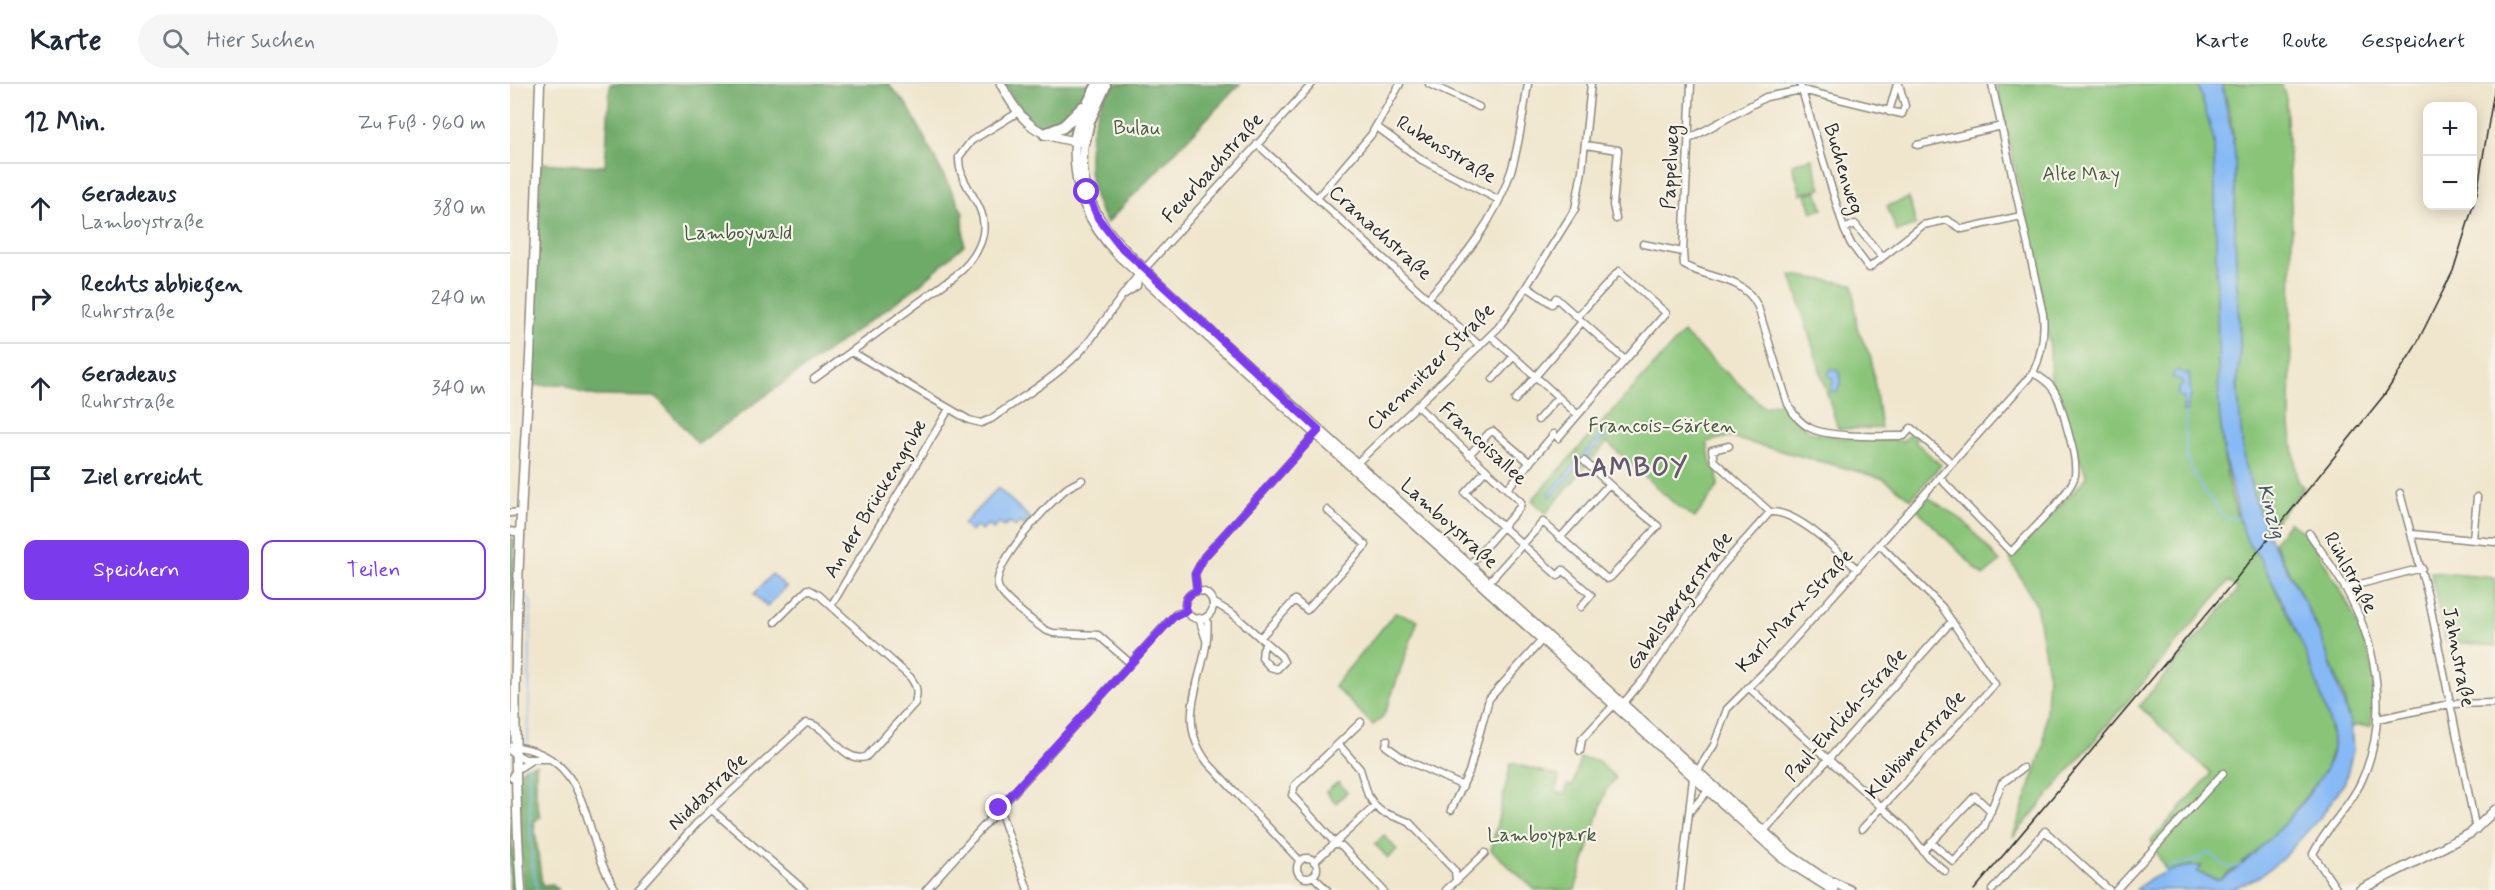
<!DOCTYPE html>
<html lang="de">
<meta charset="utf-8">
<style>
body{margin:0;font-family:Mynerve,sans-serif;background:#f6f6f7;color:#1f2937}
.controls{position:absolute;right:18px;top:18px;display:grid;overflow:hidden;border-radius:12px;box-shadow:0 3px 15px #0003}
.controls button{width:54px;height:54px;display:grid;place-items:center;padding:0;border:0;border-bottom:2px solid #e0e1e3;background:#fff;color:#1f2937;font:30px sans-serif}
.stop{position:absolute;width:18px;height:18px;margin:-14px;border:4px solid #7c3aed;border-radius:50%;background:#fff}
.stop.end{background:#7c3aed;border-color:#fff;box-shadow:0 2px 6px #0008}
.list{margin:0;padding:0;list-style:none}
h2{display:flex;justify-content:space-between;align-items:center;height:78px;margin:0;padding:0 24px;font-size:26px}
h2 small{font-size:20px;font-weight:400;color:#747a83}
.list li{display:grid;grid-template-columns:39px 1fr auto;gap:18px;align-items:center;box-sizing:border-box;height:90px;padding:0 24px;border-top:2px solid #e0e1e3}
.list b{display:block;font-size:22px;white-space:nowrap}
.list p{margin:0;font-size:20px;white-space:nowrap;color:#747a83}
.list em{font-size:20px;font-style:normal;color:#747a83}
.actions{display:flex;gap:12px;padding:18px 24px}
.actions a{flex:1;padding:14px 0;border:2px solid #7c3aed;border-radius:12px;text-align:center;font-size:21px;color:#7c3aed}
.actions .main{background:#7c3aed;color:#fff}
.icon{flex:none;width:33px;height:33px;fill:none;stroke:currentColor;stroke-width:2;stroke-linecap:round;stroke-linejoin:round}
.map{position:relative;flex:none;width:1985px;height:806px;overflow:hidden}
header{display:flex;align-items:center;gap:36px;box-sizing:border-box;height:84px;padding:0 30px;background:#fff;border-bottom:2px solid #e0e1e3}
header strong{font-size:28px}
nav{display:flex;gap:33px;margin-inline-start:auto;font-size:21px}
.search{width:420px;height:54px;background:#f6f6f7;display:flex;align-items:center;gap:15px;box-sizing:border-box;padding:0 21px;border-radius:33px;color:#747a83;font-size:22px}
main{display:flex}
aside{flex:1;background:#fff}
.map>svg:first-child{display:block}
.green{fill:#89c478;stroke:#5a7852;stroke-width:1.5}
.forest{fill:#6eaa68;stroke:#4c6a4a;stroke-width:1.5}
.water{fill:#87baf5;stroke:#597290;stroke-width:1.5}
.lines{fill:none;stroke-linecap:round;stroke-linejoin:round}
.stream{stroke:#87baf5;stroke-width:1.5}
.street-casing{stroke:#8e887c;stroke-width:9}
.secondary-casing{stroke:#8e887c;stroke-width:11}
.highway-casing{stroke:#8e887c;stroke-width:14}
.street{stroke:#fff;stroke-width:6}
.secondary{stroke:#fff;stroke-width:8}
.highway{stroke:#fff;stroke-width:10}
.rail{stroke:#2b2b2b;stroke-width:1.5}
.route{stroke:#7c3aed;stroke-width:8}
.labels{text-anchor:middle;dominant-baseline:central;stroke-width:4.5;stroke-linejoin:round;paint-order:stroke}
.park-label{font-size:20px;fill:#475942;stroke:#f7f3e8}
.street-label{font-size:20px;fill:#2b2b2b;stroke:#f7f3e8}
.water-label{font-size:21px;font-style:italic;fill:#475668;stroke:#f7f3e8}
.district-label{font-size:26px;font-weight:bold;letter-spacing:1.5px;fill:#655970;stroke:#f7f3e8}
</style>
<header>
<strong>Karte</strong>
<div class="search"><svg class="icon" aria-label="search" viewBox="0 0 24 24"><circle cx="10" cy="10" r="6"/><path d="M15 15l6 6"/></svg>Hier suchen</div>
<nav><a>Karte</a><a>Route</a><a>Gespeichert</a></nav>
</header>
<main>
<aside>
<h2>12 Min.<small>Zu Fuß · 960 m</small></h2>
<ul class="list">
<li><svg class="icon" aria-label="ahead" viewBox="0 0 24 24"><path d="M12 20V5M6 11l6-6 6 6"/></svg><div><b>Geradeaus</b><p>Lamboystraße</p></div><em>380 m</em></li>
<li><svg class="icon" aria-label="right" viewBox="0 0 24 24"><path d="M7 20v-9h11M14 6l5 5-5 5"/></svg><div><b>Rechts abbiegen</b><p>Ruhrstraße</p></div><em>240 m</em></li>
<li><svg class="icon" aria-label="ahead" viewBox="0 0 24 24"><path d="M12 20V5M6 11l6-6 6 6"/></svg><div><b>Geradeaus</b><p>Ruhrstraße</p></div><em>340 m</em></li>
<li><svg class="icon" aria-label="arrive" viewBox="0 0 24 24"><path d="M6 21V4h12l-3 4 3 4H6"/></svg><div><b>Ziel erreicht</b></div></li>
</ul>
<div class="actions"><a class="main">Speichern</a><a>Teilen</a></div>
</aside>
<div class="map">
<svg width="1985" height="806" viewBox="0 0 1985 806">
<rect width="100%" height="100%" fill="#f7f3e8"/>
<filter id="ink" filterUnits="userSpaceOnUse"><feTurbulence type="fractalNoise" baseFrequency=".0167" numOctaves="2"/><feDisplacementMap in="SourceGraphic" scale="12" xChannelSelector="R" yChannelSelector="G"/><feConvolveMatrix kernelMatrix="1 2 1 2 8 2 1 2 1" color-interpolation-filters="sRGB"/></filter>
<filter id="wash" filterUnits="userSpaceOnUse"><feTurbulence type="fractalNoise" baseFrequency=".008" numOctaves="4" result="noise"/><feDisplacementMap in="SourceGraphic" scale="24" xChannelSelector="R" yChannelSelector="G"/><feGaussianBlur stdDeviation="1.35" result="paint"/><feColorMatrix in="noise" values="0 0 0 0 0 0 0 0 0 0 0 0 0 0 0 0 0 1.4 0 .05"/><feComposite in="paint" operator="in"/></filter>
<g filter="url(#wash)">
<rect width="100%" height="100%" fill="#f0e6cd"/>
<!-- green -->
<path class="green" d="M1486 0H1688L1704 56C1705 114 1707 172 1708 230 1710 302 1703 416 1750 474L1799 573 1819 635 1823 664 1815 688 1775 739 1738 775 1709 796 1687 788 1688 786 1681 782 1657 789 1641 757 1701 690 1629 622 1728 506 1719 497 1503 753 1534 661 1538 588 1526 521 1500 475 1577 393 1541 304 1540 265 1525 172Z
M1712 0H1771L1776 14 1782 144 1780 342 1788 397 1794 403 1757 448C1734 411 1728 344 1728 301 1727 289 1730 277 1730 264 1730 228 1726 191 1725 155 1725 103 1729 50 1712 0Z
M1302 74 1311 104 1291 110 1282 80Z
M1307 107 1313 125 1302 128 1296 110Z
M1399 114 1406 141 1387 148 1377 122Z
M1281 191 1343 200 1347 244 1361 274 1371 344 1328 345Z
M1173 249 1254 323 1275 317C1281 326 1287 337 1295 344 1308 356 1373 355 1393 357L1401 349 1407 354 1404 357 1431 381 1401 415 1374 395 1339 385 1218 353 1197 358 1201 381 1207 387 1208 402 1185 434 1166 421 1097 358 1036 429 1022 416Z
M1419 414 1454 437 1490 478 1473 492 1407 425Z
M1779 438 1799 452 1834 512 1849 543 1860 575 1864 598 1861 642H1841L1833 611 1805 538 1764 458Z
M1921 488 1985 494V562L1935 557Z
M885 529 908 536 877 624 872 634 863 641 824 602Z
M1070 674 1086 676 1106 694 1096 706 1065 806H1025L981 766 1001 679 1049 692 1046 707 1052 710 1055 709 1057 701 1063 702Z
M828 698 837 708 826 719 816 708Z
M874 751 887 766 878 774 865 760Z"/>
<!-- forest -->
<path class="forest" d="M100 0H378L398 22 453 129 454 161 407 203 188 360 147 313 86 312 69 308 54 300 23 302 30 79 95 82Z
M494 0H581L564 37C558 39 552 42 546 43 521 49 504 17 494 0Z
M600 0H730L597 139C569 96 576 43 600 0Z
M0 452 5 457 0 565Z
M26 680V712L30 733 24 738 32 801 43 800 48 806H13L7 691 15 683Z
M0 737 7 806H0Z"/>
<!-- water -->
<path class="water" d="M1688 0H1712L1725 69V157L1730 266 1727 299 1734 379 1754 443 1794 517 1813 558 1841 642 1843 667 1835 698 1812 731 1771 776 1748 793 1720 806H1626C1640 792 1672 780 1692 782L1687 788 1706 796C1724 793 1749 764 1763 751 1779 736 1817 691 1822 670 1826 655 1819 636 1814 621 1798 568 1776 523 1750 474L1739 461 1731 441 1715 375 1709 325 1704 56Z
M1321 285 1328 287C1334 295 1330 300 1326 309L1321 307 1323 295 1318 291Z
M1669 286 1675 290 1679 289 1681 311 1676 328H1673L1674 315 1668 311V304L1673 301 1672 298 1662 293 1664 288Z
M1093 349 1096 352 1041 413 1038 410Z
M488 404 521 435 514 442 510 438 505 443 499 438 494 443 489 439 483 445 478 440 472 446 466 442 461 448 453 440Z
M262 490 276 503 257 523 244 510Z"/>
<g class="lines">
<!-- stream -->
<path class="stream" d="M1675 328 1676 373 1691 403 1715 434H1729
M12 507 21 518 18 664
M18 680 22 775 27 806
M1657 789 1654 790 1659 782 1683 777 1698 769C1712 774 1714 790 1731 781"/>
</g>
</g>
<g filter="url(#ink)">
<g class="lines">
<defs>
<path id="street" d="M919 0 969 23
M1181 0 1173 168 1174 181C1200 196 1234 192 1248 223L1278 320C1283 330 1290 339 1300 344 1319 354 1371 352 1394 352L1401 344 1442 379
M1290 0 1334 145 1341 160 1359 184 1413 141 1437 136 1452 145 1511 132
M1379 28 1387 0
M867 43 912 76 989 116
M1179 55 1256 13 1292 6 1392 30 1395 22 1389 0
M747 60 970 262
M1075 61 1108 66 1103 121 1106 135
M1407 61 1492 42
M807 114 861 51 890 0
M1334 145 1345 140 1372 173
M1133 160 1173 168
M1017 203 1042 220 1046 214 1115 276
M615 210 627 202 629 191
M918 214C952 177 986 135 1001 87 1010 59 1013 29 1018 0
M981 252 1068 331
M342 268 459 336 471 339 481 335C513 312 551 291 576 261 586 250 623 194 629 191L802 0
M304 295 445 192C465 176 482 150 469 123 461 106 448 93 449 73L461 57 507 29
M983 295 1003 273
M1005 316 1072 238
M907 322 1011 418 1010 423 964 476
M1028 336 1048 313
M1048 354 1156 229 1109 187 1067 233
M1219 362 1202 366 1204 377 1260 428
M959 371 979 349 983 347 1020 379
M845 381 988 244 1006 219 1065 125 1072 87 1081 0
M976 386 955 409 1048 492 1053 486 1081 511 1071 523
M1429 393 1501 468C1515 453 1563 408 1565 391 1567 373 1559 353 1555 336 1548 312 1546 301 1523 289
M572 396C567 399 561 401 556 405 539 419 482 480 488 502 491 514 524 538 535 546L543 549 588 551 620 579
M997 405 1044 350
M1890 409 1919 516 1966 746
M0 429 10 428
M0 447 9 449
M1799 449C1813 470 1828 490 1839 511 1869 567 1879 639 1851 698 1839 724 1815 745 1803 770L1827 806
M1902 450 1985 458
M1050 454 1099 400
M1963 455 1967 413
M977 500 1033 438 1097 495 1101 493 1148 442 1123 422 1074 377
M1835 504 1912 484
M687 507 685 490 694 473 808 347
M675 521a14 14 0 1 1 28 0a14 14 0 1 1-28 0Z
M703 518 723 530 771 572 774 578 767 585 760 583 752 574 753 565 756 559
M321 522 439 325
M697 533C703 586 659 629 698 679L790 777
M689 534 696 556
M750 554 785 516 797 526 856 461 817 426
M1238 603 1397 746 1418 773 1435 787
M1111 622 1139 589 1211 483 1260 428C1287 426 1327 467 1346 484
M1867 635 1940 620 1985 619
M877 656 876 662 894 675 953 702
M2 662C86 672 69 751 106 806
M826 662 851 638
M0 667 15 675H39
M1070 667 1072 655 1103 622
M2 694 8 685 20 677
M489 724 518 806
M201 725 294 806
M941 726 959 688 979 615 1032 556
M1180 727 1198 707
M1352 745 1485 600 1432 523 1369 460
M1254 747 1442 537
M1421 758 1444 778 1474 743 1492 699 1513 684
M1413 767 1465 712 1481 727
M787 784a10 10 0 1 1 20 0a10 10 0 1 1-20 0Z
M804 778 865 722
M803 792 817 806
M946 797 975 769
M127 806 187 739 296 639C320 641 331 680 356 673L405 619C408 608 407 602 400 593L309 511 298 505 265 538
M416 806 657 539 666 530 677 527
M873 806 832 762 825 759 782 711 785 701 826 662 831 663 850 685 858 711 865 722 872 728 899 738 945 787 946 797 936 806
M1170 806 1183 694 1204 661 1217 625 1262 580 1523 289C1532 270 1535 251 1533 230L1482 0
M1482 806 1535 747 1599 806
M1606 806 1713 689"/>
<path id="secondary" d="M491 0C512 41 528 54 574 58 565 123 604 156 647 197 668 216 688 235 708 254L1280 771 1312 793 1340 806
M565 57C562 103 577 139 609 172L1275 776 1323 806
M11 806C0 647 7 485 17 326 24 218 26 109 30 0
M1850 806 1961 749 1985 726"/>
<path id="highway" d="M535 50 553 43 573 23
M565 57 570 36 588 0
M574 58 579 37 595 2"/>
</defs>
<!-- street casing -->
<use href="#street" class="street-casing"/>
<!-- secondary casing -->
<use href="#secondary" class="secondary-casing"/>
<!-- highway casing -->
<use href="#highway" class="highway-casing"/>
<!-- street -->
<use href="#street" class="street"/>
<!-- secondary -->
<use href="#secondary" class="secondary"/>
<!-- highway -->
<use href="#highway" class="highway"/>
<!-- rail -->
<path class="rail" d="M1464 806 1721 501 1875 310 1905 263 1943 187 1967 109 1985 1"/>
</g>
</g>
<g class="lines" filter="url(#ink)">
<!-- route -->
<path class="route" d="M489 724 664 532 677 527C673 518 677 510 687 507L685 490 694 473 809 346 609 161 588 134 577 108"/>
</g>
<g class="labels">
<!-- park labels -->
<g class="park-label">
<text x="627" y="44">Bulau</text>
<text x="1571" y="90">Alte May</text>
<text x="228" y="149">Lamboywald</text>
<text x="1152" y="342">Francois-Gärten</text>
<text x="1032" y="751">Lamboypark</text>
</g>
<!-- street labels -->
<g class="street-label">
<text transform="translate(936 66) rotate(31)">Rubensstraße</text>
<text transform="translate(1161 83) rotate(-87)">Pappelweg</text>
<text transform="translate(703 84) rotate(-48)">Feuerbachstraße</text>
<text transform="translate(1333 85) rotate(73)">Buchenweg</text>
<text transform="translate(870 149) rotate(42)">Cranachstraße</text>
<text transform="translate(921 283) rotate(-45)">Chemnitzer Straße</text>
<text transform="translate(973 360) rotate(43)">Francoisallee</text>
<text transform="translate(366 415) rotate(-59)">An der Brückengrube</text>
<text transform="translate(939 440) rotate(42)">Lamboystraße</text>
<text transform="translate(1840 489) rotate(61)">Rühlstraße</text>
<text transform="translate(1170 517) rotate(-54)">Gabelsbergerstraße</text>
<text transform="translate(1285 527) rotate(-47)">Karl-Marx-Straße</text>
<text transform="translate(1948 573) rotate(79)">Jahnstraße</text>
<text transform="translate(1336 631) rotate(-48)">Paul-Ehrlich-Straße</text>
<text transform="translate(1406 661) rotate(-48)">Kleibömerstraße</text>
<text transform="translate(198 708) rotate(-44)">Niddastraße</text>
</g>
<!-- water labels -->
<g class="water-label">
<text transform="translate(1761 427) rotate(74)">Kinzig</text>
</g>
<!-- district labels -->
<g class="district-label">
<text x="1121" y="385">LAMBOY</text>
</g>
</g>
</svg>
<div class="controls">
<button>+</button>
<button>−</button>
</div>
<div class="stop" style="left:577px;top:108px"></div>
<div class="stop end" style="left:489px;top:724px"></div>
</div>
</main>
